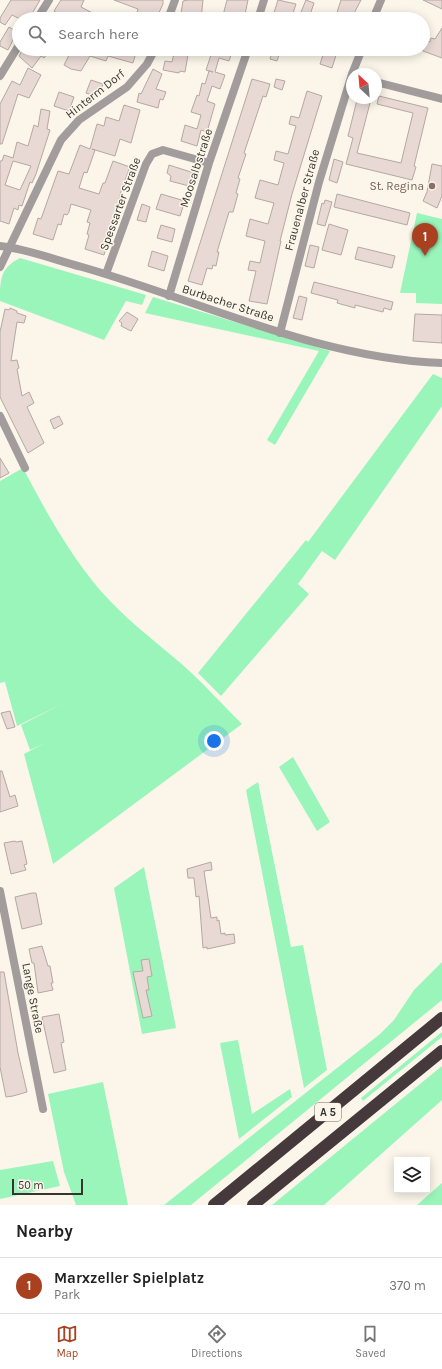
<!DOCTYPE html>
<meta charset="utf-8">
<style>
body{margin:0;font-family:Karla,sans-serif;background:#f6f6f6;color:#222}
.controls{position:absolute;right:12px;bottom:12px;display:grid;overflow:hidden;border-radius:0px;box-shadow:0 2px 10px #0003}
.controls button{width:36px;height:36px;display:grid;place-items:center;padding:0;border:0;border-bottom:1px solid #e0e0e0;background:#fff;color:#222;font:20px sans-serif}
.compass{position:absolute;left:346px;top:68px;width:36px;height:36px;border-radius:50%;background:#fff;box-shadow:0 2px 10px #0003;rotate:334deg}
.scale{position:absolute;left:12px;bottom:10px;width:71px;box-sizing:border-box;padding-left:4px;border:2px solid #373530;border-top:0;font-size:11px;line-height:14px;white-space:nowrap;color:#373530;-webkit-text-stroke:3px #fbf6e9;paint-order:stroke}
.you{position:absolute;left:214px;top:741px;width:14px;height:14px;margin:-10px;border:3px solid #fff;border-radius:50%;background:#1a73e8;box-shadow:0 0 0 6px #1a73e833}
.badge{display:grid;place-items:center;width:26px;height:26px;border-radius:50%;background:#a94121;color:#fff;font-size:13px;font-weight:700}
.pin{position:absolute;translate:-50% -33px;filter:drop-shadow(0 1px 2px #0008)}
.pin::after{content:'';position:absolute;top:21px;width:14px;height:12px;background:inherit;clip-path:polygon(0 0,100% 0,50% 100%)}
.list{margin:0;padding:0;list-style:none}
h2{display:flex;justify-content:space-between;align-items:center;height:52px;margin:0;padding:0 16px;font-size:17px}
h2 small{font-size:13px;font-weight:400;color:#767676}
.list li{display:grid;grid-template-columns:26px 1fr auto;gap:12px;align-items:center;box-sizing:border-box;height:56px;padding:0 16px;border-top:1px solid #e0e0e0}
.list b{display:block;font-size:15px;white-space:nowrap}
.list p{margin:0;font-size:13px;white-space:nowrap;color:#767676}
.list em{font-size:13px;font-style:normal;color:#767676}
.icon{flex:none;width:22px;height:22px;fill:none;stroke:currentColor;stroke-width:2;stroke-linecap:round;stroke-linejoin:round}
.map{position:relative;flex:none;width:442px;height:1205px;overflow:hidden}
.search{position:absolute;background:#fff;box-shadow:0 2px 10px #0003;left:12px;right:12px;top:12px;height:44px;display:flex;align-items:center;gap:10px;box-sizing:border-box;padding:0 14px;border-radius:22px;color:#767676;font-size:15px}
.sheet{height:108px;background:#fff}
nav{display:flex;justify-content:space-around;align-items:center;box-sizing:border-box;height:56px;border-top:1px solid #e0e0e0;background:#fff;font-size:11px;color:#767676}
nav a{display:grid;justify-items:center;gap:2px}
nav .on{color:#a94121}
.map>svg:first-child{display:block}
.green{fill:#9af5bb}
.building{fill:#e9d9d5;stroke:#b5a7a3;fill-rule:evenodd}
.lines{fill:none;stroke-linecap:round;stroke-linejoin:round}
.street{stroke:#a29c9c;stroke-width:8}
.highway{stroke:#46393b;stroke-width:12}
.education-dot{fill:#8d6e63;stroke:#fbf6e9;stroke-width:1.5}
.labels{text-anchor:middle;dominant-baseline:central;stroke-width:3;stroke-linejoin:round;paint-order:stroke}
.shield{fill:#fbf6e9;stroke:#726f68;stroke-width:1}
.shield-label{font-size:11px;font-weight:bold;fill:#373530}
.street-label{font-size:12px;fill:#373530;stroke:#fbf6e9}
.education-label{font-size:12px;fill:#785e54;stroke:#fbf6e9;text-anchor:end}
</style>
<div class="map">
<svg width="442" height="1205" viewBox="0 0 442 1205">
<rect width="100%" height="100%" fill="#fbf6e9"/>
<!-- green -->
<path class="green" d="M417 213 442 219V304L416 303V293H400Z
M20 258 146 295 142 305 126 301 104 340 0 301C0 280 0 268 20 258Z
M153 297 330 351 275 445 267 440 319 351 145 313Z
M433 374 442 378V406L335 560 322 551 298 584 309 594 221 696 198 673 306 540 308 542Z
M23 468C45 510 68 552 100 590 125 619 155 641 184 666 204 684 223 705 242 724L53 864 48 844 94 814 48 844 24 754 45 743 30 750 21 725 62 704 17 726 5 682 9 681 0 683V481Z
M293 757 330 822 317 831 279 767Z
M258 782 291 947 303 945 327 1070 304 1088 246 790Z
M144 867 176 1028 142 1034 114 888Z
M442 962V1000L191 1205H164L380 1034 394 1020 414 990Z
M442 1032V1037L363 1101 361 1098Z
M238 1040 252 1114 290 1089 292 1097 239 1139 220 1043Z
M442 1066V1100L324 1205H272Z
M103 1082 128 1205H76L64 1172 48 1094Z
M53 1161 60 1186 0 1199V1170Z
M442 1183V1205H417Z"/>
<!-- building -->
<path class="building" d="M11 0H40L29 19H20L12 15 5 25 0 22V18Z
M61 0H84L81 7 104 19H67L54 11Z
M114 0H163V4L157 17 149 15 147 19H135L138 9Z
M188 0H203L201 19H180L183 1Z
M227 0H248L244 19H222Z
M278 0 296 4 291 19H272Z
M306 0 314 3 310 15 301 12Z
M341 0H361L351 19H335Z
M423 0H442V9Z
M9 27 17 32 8 50 0 46V42Z
M442 28V58L423 51V39L430 42 431 38 435 39Z
M23 49H31L35 52 32 49H51L44 58 41 56 32 68 19 56Z
M72 49H137L133 63 108 56 106 61 90 56 81 71 71 69 64 65Z
M175 49H189L185 72 180 71 179 73 163 70 165 61 172 62Z
M213 49H233L229 61 219 58 215 72 225 75 220 89 212 86 207 101 215 104 207 132 201 130 197 146 181 141 185 125 197 129 201 115 191 112 197 95 199 96 202 83 205 84 209 71 213 72 206 70Z
M273 49H281L277 61 270 59Z
M325 49 337 52 332 68 320 64Z
M28 68 41 75 29 98 18 94 2 144H0V104L12 81 20 85Z
M153 69 162 74 156 89 166 92 163 100 160 99 158 108 137 102 139 93 141 94Z
M252 79 270 84 266 97 263 96 244 153 246 154 238 178 240 179 236 193 238 194 233 212H229L217 252H219L216 266 213 265 212 269 207 268 202 285 188 281Z
M276 79 285 81 282 90 274 87Z
M91 80 103 84 98 97 86 93Z
M307 91 322 96 292 194 280 241H281L267 304 249 301 256 271 248 270 250 261 260 263 265 241 246 236 250 219 268 224 274 203 255 198 260 180 278 185 284 163 274 160 276 151 288 154 296 126 289 124 291 116 299 118Z
M59 92 74 97 69 111 54 106Z
M379 96 428 108 414 166 416 167 412 180 346 164 353 138 348 136 357 100 370 103 357 153 401 163 413 113 377 104Z
M124 105 140 110 131 143 120 139 115 156 92 149 95 150 87 173 84 172 79 188 99 194 103 183H105L113 161 130 167 122 188 104 255 85 249 89 235 87 234 90 223 87 222 91 210 71 204 69 212 67 215 64 214 61 225 58 224 53 240 33 234 38 218 41 219 58 171 69 174 80 145 90 149 97 124 104 126 106 117 119 121Z
M41 109 50 111 47 129 50 130 36 174 32 183 30 182 22 206 19 205 18 210 14 208 9 224 0 221V161H2L4 155 13 158 17 142 28 146 34 125 38 127ZM13 161 31 166 20 190 5 185Z
M334 159 343 162 337 183 329 180Z
M432 164 442 166V196L437 208 423 201 427 192Z
M169 165 194 173 189 186 170 181 171 176 167 173Z
M161 194 185 201 180 216 156 209Z
M337 194 410 213 407 225 334 207Z
M325 200 332 202 325 226 317 224 322 203 324 204Z
M142 204 150 207 146 222 137 220Z
M329 224 348 230 341 255 322 250Z
M161 225 175 229 172 242 157 238Z
M310 245 319 247 314 268 305 266Z
M358 247 395 256 392 268 355 259Z
M152 251 168 256 164 271 148 266Z
M314 282 393 302 391 310 384 308 383 312 355 305V308L337 303 338 300 311 293Z
M299 296 307 298 302 320 293 318Z
M10 308 17 311V313L26 316 24 323 17 322 11 361 17 360 19 368 17 369 22 396 29 392 34 403 27 407 44 443 28 453 0 397V332L5 309 9 310Z
M127 312 138 319 131 331 121 326 122 323 119 321Z
M415 314 442 315V343L413 341Z
M59 416 63 424 54 429 50 420Z
M0 458 9 473 0 478Z
M10 711 15 727 7 729 1 713Z
M0 771H2L10 797 15 795 18 806 0 812Z
M15 841 16 842 22 841 27 864 24 865 26 870 11 874 4 843Z
M211 862 212 870 204 871 211 918 217 917V921L219 920 221 934 225 933V935L234 934 235 943 207 949V947L203 948 199 896 196 897 194 878H188L187 869Z
M32 893H36L42 924 22 929 15 897Z
M42 946 48 966H50L53 983H51L53 990 38 993 34 963H32L29 949Z
M149 959 152 976 147 977 149 990H146L152 1016 143 1018 133 972 143 971 141 960Z
M0 972H4L18 1053 27 1092 13 1096 6 1097 0 1067Z
M59 1014 64 1042 61 1043 66 1070 54 1073 42 1017Z"/>
<g class="lines">
<!-- street -->
<path class="street" d="M37 19 49 0
M168 19 175 0
M258 19 264 0
M373 19 381 0
M352 74 362 49
M0 76 19 45
M376 82 442 99
M0 246C28 249 55 260 82 267 201 301 316 358 442 363
M0 267 61 140 79 120 127 87 147 64 155 49
M106 274 146 164 152 154 163 150 209 163
M169 296 209 163 248 49
M280 333 319 182 352 74
M0 416 25 468
M0 891 43 1109"/>
<!-- highway -->
<path class="highway" d="M214 1205 442 1018
M253 1205 442 1051"/>
</g>
<!-- markers -->
<circle class="education-dot" cx="432" cy="186" r="4"/>
<g class="labels">
<!-- shield labels -->
<rect class="shield" x="315" y="1103" width="26" height="18" rx="3"/>
<g class="shield-label">
<text x="328" y="1112">A 5</text>
</g>
<!-- street labels -->
<g class="street-label">
<text transform="translate(95 94) rotate(-38)">Hinterm Dorf</text>
<text transform="translate(196 168) rotate(-72)">Moosalbstraße</text>
<text transform="translate(302 200) rotate(-75)">Frauenalber Straße</text>
<text transform="translate(120 204) rotate(-70)">Spessarter Straße</text>
<text transform="translate(228 303) rotate(18)">Burbacher Straße</text>
<text transform="translate(33 998) rotate(79)">Lange Straße</text>
</g>
<!-- education labels -->
<g class="education-label">
<text x="424" y="186">St. Regina</text>
</g>
</g>
</svg>
<div class="controls">
<button><svg class="icon" aria-label="layers" viewBox="0 0 24 24"><path d="M12 4l9 5-9 5-9-5zM3 14l9 5 9-5"/></svg></button>
</div>
<svg class="compass" viewBox="-18 -18 36 36"><path d="M0-13l5 13h-10z" fill="#e53935"/><path d="M0 13l5-13h-10z" fill="#767676"/></svg>
<div class="scale">50 m</div>
<div class="you"></div>
<div class="pin badge" style="left:425px;top:256px">1</div>
<div class="search"><svg class="icon" aria-label="search" viewBox="0 0 24 24"><circle cx="10" cy="10" r="6"/><path d="M15 15l6 6"/></svg>Search here</div>
</div>
<section class="sheet">
<h2>Nearby<small></small></h2>
<ul class="list">
<li><span class="badge">1</span><div><b>Marxzeller Spielplatz</b><p>Park</p></div><em>370 m</em></li>
</ul>
</section>
<nav>
<a class="on"><svg class="icon" aria-label="map" viewBox="0 0 24 24"><path d="M3 6l6-2 6 2 6-2v14l-6 2-6-2-6 2zM9 4v14M15 6v14"/></svg>Map</a>
<a><svg class="icon" aria-label="directions" viewBox="0 0 24 24"><path d="M12 3l9 9-9 9-9-9zM9 14v-3h6M13 9l2 2-2 2"/></svg>Directions</a>
<a><svg class="icon" aria-label="saved" viewBox="0 0 24 24"><path d="M7 4h10v16l-5-4-5 4z"/></svg>Saved</a>
</nav>
